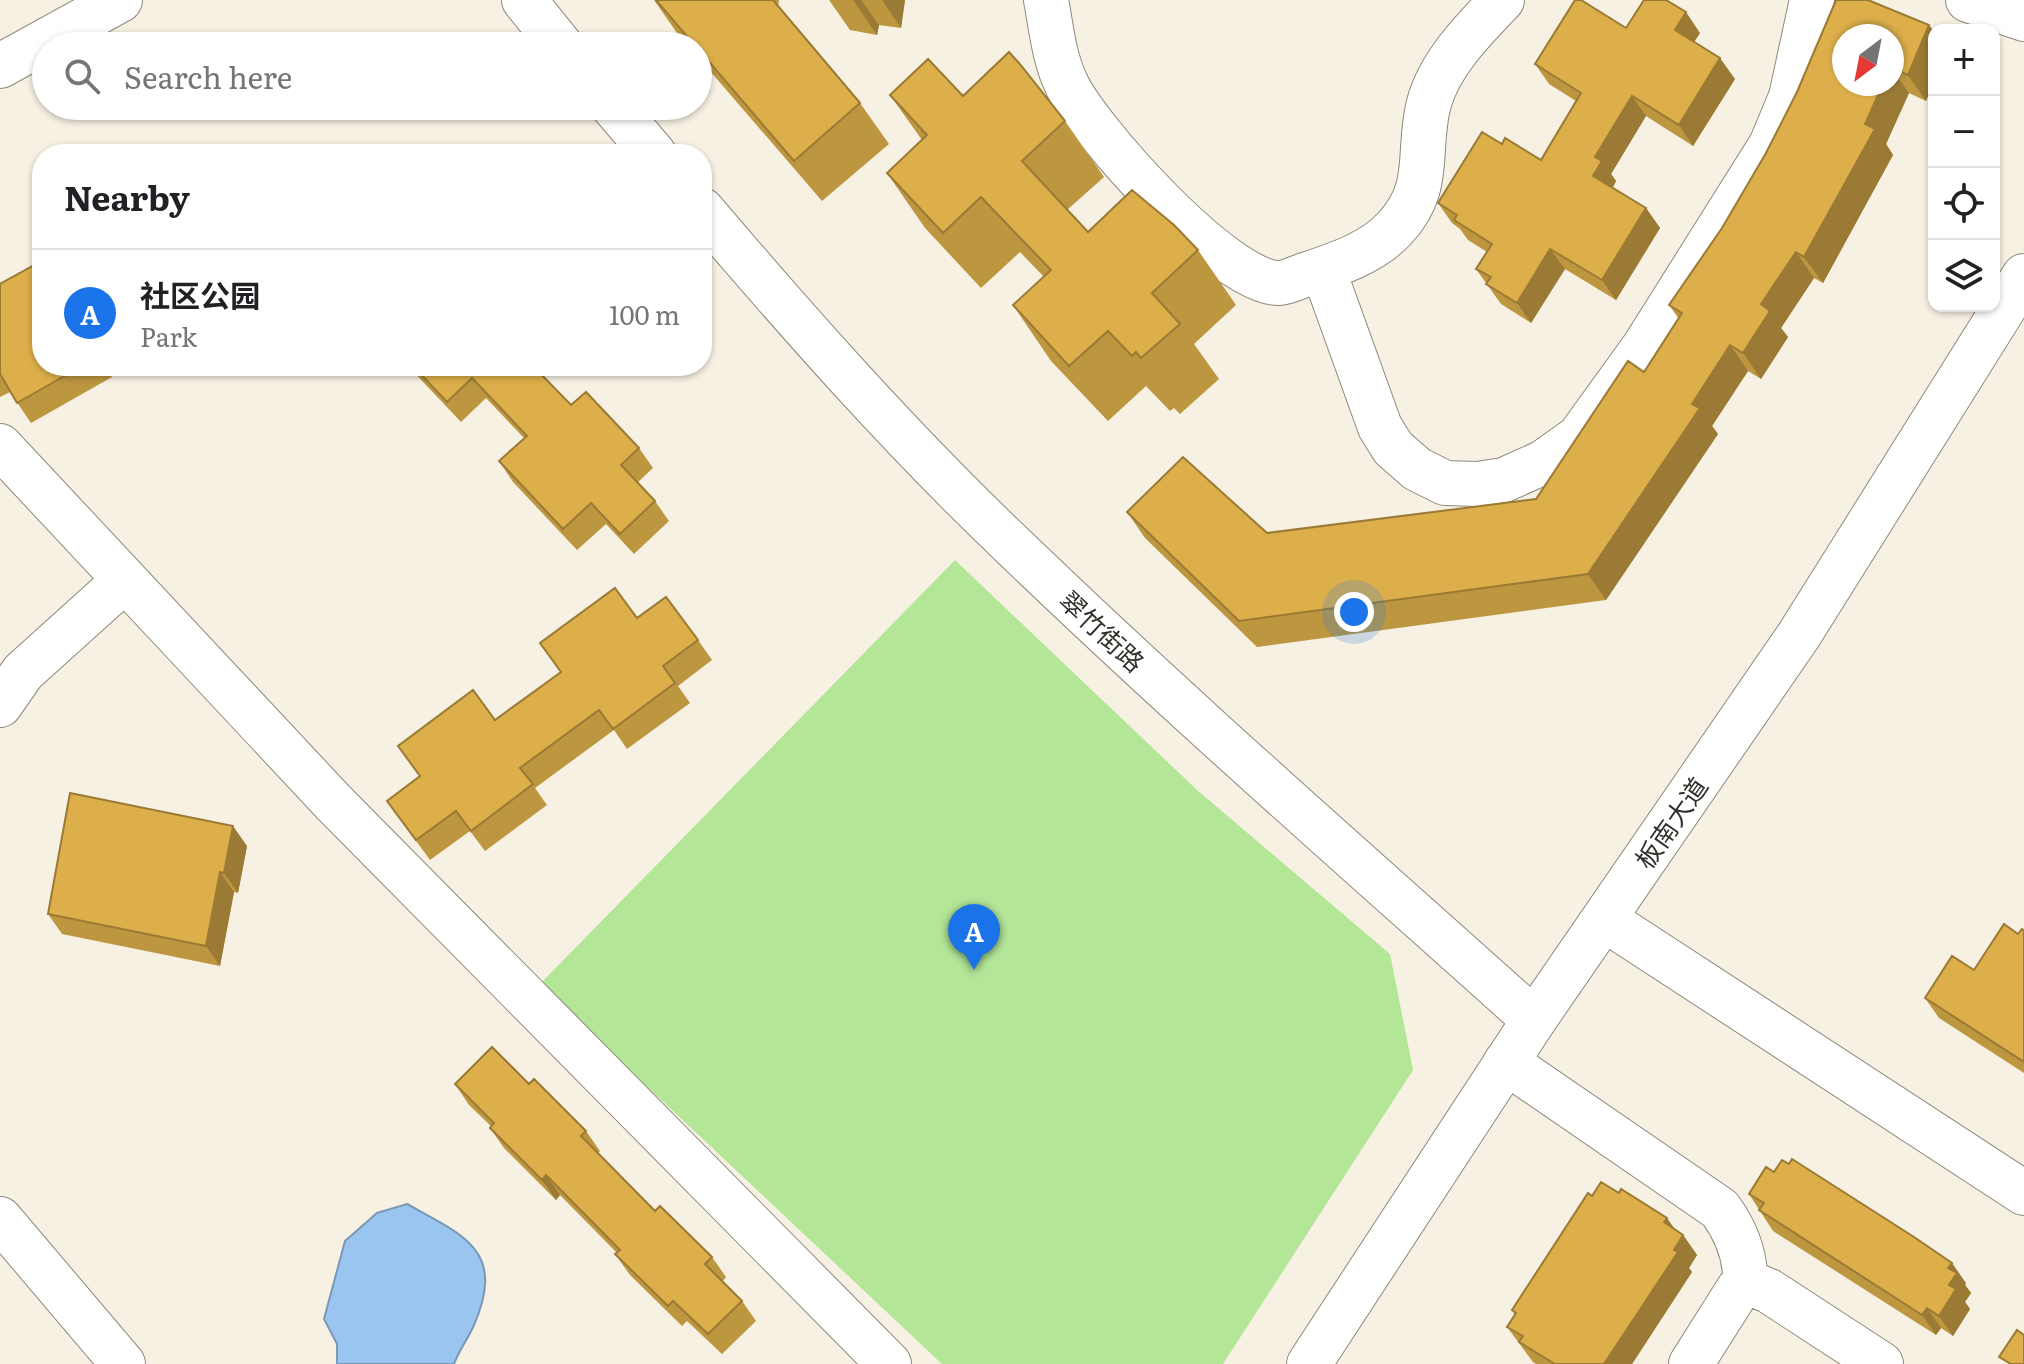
<!DOCTYPE html>
<meta charset="utf-8">
<style>
body{margin:0;font-family:Literata,"Noto Sans SC",serif;background:#f2f2f2;color:#202124}
.controls{position:absolute;right:24px;top:24px;display:grid;overflow:hidden;border-radius:16px;box-shadow:0 2px 6px #0004}
.controls button{width:72px;height:72px;display:grid;place-items:center;padding:0;border:0;border-bottom:2px solid #e0e0e0;background:#fff;color:#202124;font:40px sans-serif}
.compass{position:absolute;left:1832px;top:24px;width:72px;height:72px;border-radius:50%;background:#fff;box-shadow:0 2px 6px #0004;rotate:212deg}
.you{position:absolute;left:1354px;top:612px;width:28px;height:28px;margin:-20px;border:6px solid #fff;border-radius:50%;background:#1a73e8;box-shadow:0 0 0 12px #1a73e833}
.badge{display:grid;place-items:center;width:52px;height:52px;border-radius:50%;background:#1a73e8;color:#fff;font-size:26px;font-weight:700}
.pin{position:absolute;translate:-50% -66px;filter:drop-shadow(0 2px 4px #0008)}
.pin::after{content:'';position:absolute;top:42px;width:28px;height:24px;background:inherit;clip-path:polygon(0 0,100% 0,50% 100%)}
.list{margin:0;padding:0;list-style:none}
h2{display:flex;justify-content:space-between;align-items:center;height:104px;margin:0;padding:0 32px;font-size:34px}
h2 small{font-size:26px;font-weight:400;color:#757577}
.list li{display:grid;grid-template-columns:52px 1fr auto;gap:24px;align-items:center;box-sizing:border-box;height:128px;padding:0 32px;border-top:2px solid #e0e0e0}
.list b{display:block;font-size:30px;white-space:nowrap}
.list p{margin:0;font-size:26px;white-space:nowrap;color:#757577}
.list em{font-size:26px;font-style:normal;color:#757577}
.icon{flex:none;width:44px;height:44px;fill:none;stroke:currentColor;stroke-width:2;stroke-linecap:round;stroke-linejoin:round}
.map{position:relative;flex:none;width:2024px;height:1364px;overflow:hidden}
.search{position:absolute;background:#fff;box-shadow:0 2px 6px #0004;left:32px;top:32px;width:680px;height:88px;display:flex;align-items:center;gap:20px;box-sizing:border-box;padding:0 28px;border-radius:44px;color:#757577;font-size:30px}
.panel{position:absolute;background:#fff;box-shadow:0 2px 6px #0004;left:32px;top:144px;width:680px;height:232px;border-radius:32px}
.map>svg:first-child{display:block}
.green{fill:#b3e697}
.water{fill:#9ac5f0;stroke:#7b98b5;stroke-width:2}
.lines{fill:none;stroke-linecap:round;stroke-linejoin:round}
.minor-casing{stroke:#8e887c;stroke-width:46}
.major-casing{stroke:#8e887c;stroke-width:46}
.minor{stroke:#fff;stroke-width:44}
.major{stroke:#fff;stroke-width:44}
.wall{fill:#bd9640;fill-rule:evenodd}
.shaded-wall{fill:#9a7a34}
.building{fill:#dcaf4a;stroke:#9a7a34;stroke-width:2}
.labels{text-anchor:middle;dominant-baseline:central;stroke-width:7;stroke-linejoin:round;paint-order:stroke}
.street-label{font-size:26px;fill:#33302b;stroke:#fff}
</style>
<div class="map">
<svg width="2024" height="1364" viewBox="0 0 2024 1364">
<rect width="100%" height="100%" fill="#f7f1e3"/>
<!-- green -->
<path class="green" d="M955 560 1197 790 1390 954 1413 1070 1223 1364H942L539 985Z"/>
<!-- water -->
<path class="water" d="M407 1204C465 1236 506 1251 474 1325 468 1339 459 1350 454 1364H337V1344L324 1319 345 1241 377 1213Z"/>
<g class="lines">
<defs>
<path id="minor" d="M524 0 561 46
M1046 0C1051 26 1054 58 1066 83 1087 130 1227 285 1279 283 1286 283 1296 278 1302 276 1334 265 1371 254 1394 229 1434 187 1416 151 1429 103 1440 63 1474 29 1502 0
M1968 0 2024 19
M0 66 120 0
M613 106 654 154
M702 210C800 325 901 439 1010 543 1180 707 1358 862 1534 1020
M1323 269 1380 427 1393 448 1417 469 1445 483 1478 484 1504 480 1544 462 1579 437 1644 347 1771 145 1791 97 1812 0
M0 446 333 802 889 1364
M0 705 23 672 125 580
M1604 919 2024 1193
M1506 1062 1720 1209C1736 1231 1746 1255 1745 1283
M0 1219 123 1364
M1691 1364 1739 1288 1750 1283 1769 1291 1881 1364"/>
<path id="major" d="M1309 1364 1534 1020 1799 635 2024 276"/>
</defs>
<!-- minor casing -->
<use href="#minor" class="minor-casing"/>
<!-- major casing -->
<use href="#major" class="major-casing"/>
<!-- minor -->
<use href="#minor" class="minor"/>
<!-- major -->
<use href="#major" class="major"/>
</g>
<!-- wall -->
<path class="wall" d="M654 0H779L778 7 860 103 889 144 822 201 698 57V46H689L677 33Z
M829 0H905L901 28 879 25 877 35 850 30Z
M1836 0H1868L1929 25 1934 32V81L1926 101 1909 93 1886 144 1893 155 1823 283 1814 278 1781 328 1788 337 1761 379 1748 371 1712 426 1718 434 1606 600 1257 647 1145 538 1127 512 1183 457 1267 533 1536 499 1628 361 1644 372 1679 319 1669 305 1722 228 1766 153 1797 92ZM1844 36H1892V84H1844Z
M1626 28 1700 33 1694 42 1735 79 1693 146 1646 116 1611 174 1616 181 1613 187 1646 208 1660 228 1616 300 1565 269 1531 323 1501 304 1476 269 1487 252 1468 240 1460 229 1452 223 1438 203 1502 144 1541 160 1576 101 1549 84 1535 64Z
M890 95 963 96 1065 121 1104 177 1067 210 1088 232 1198 250 1236 305 1194 344 1219 379 1180 414 1174 408 1170 411 1146 386 1108 421 1051 361 1013 305 1044 277 1020 252 981 288 925 228 887 173 922 140Z
M0 284 42 366H106L112 377 31 423 10 392 0 397Z
M408 366H533L571 405 639 448 653 468 638 482 655 501 669 521 634 554 606 524 577 550 513 482 499 461 524 438 486 398 461 422Z
M637 618 698 640 712 660 678 686 690 703 627 749 614 730 535 788 547 805 485 851 470 831 430 860 387 801 420 777 398 746 495 720Z
M247 846 238 893 234 892 220 966 62 934 48 914Z
M2024 931V1073L1939 1018 1925 998 1974 970Z
M455 1084H529L586 1131 600 1151 598 1153 655 1211 712 1257 726 1277 723 1281 742 1301 756 1321 722 1354 687 1321 682 1326 630 1275 615 1254 617 1253 560 1195 556 1200 504 1148 490 1128 491 1126 469 1105Z
M1749 1194 1966 1283 1965 1285 1971 1293 1965 1302 1970 1309 1953 1336 1941 1328 1936 1335 1773 1231Z
M1592 1196 1675 1230 1683 1235 1697 1255 1689 1268 1692 1272 1632 1364H1536L1533 1362 1507 1327 1515 1315 1512 1310Z"/>
<!-- shaded-wall -->
<path class="shaded-wall" d="M853 0H861L879 25 877 35Z
M882 0H905L901 28Z
M1686 12 1700 33 1689 50 1675 30Z
M1929 25 1934 32V81L1926 101 1908 75Z
M1720 58 1735 79 1693 146 1679 125Z
M1892 69 1909 93 1886 144 1893 155 1823 283 1804 257 1883 84H1892Z
M1632 96 1646 116 1611 174 1616 181 1608 196 1593 176 1595 157Z
M1646 208 1660 228 1616 300 1602 280Z
M1550 249 1565 269 1531 323 1517 303Z
M1796 252 1814 278 1781 328 1788 337 1761 379 1743 353 1761 304Z
M1730 345 1748 371 1712 426 1718 434 1606 600 1588 574 1692 404Z
M233 826 247 846 238 893 224 873Z
M220 872 234 892 220 966 206 946Z
M546 1175 560 1195 556 1200 542 1180Z
M1667 1218 1681 1238 1664 1222Z
M1683 1235 1697 1255 1689 1268 1692 1272 1632 1364H1604Z
M1952 1263 1966 1283 1965 1285 1971 1293 1965 1302 1970 1309 1953 1336 1939 1316 1949 1285 1948 1268Z
M1927 1308 1941 1328 1936 1335 1922 1315Z"/>
<!-- building -->
<path class="building" d="M656 0H773L860 103 794 161 698 49V46H695Z
M1575 0H1581L1626 28 1644 0H1666L1686 12 1675 30 1720 58 1679 125 1632 96 1595 157 1602 161 1593 176 1646 208 1602 280 1550 249 1517 303 1486 284 1491 277 1476 269 1492 244 1454 220 1457 215 1438 203 1482 132 1502 144 1505 138 1541 160 1581 93 1535 64Z
M1836 0H1868L1929 25 1908 75 1892 68V36H1844V84H1883L1865 124 1875 129 1804 257 1796 252 1761 304 1770 311 1743 353 1730 345 1692 404 1700 408 1588 574 1239 621 1127 512 1183 457 1267 533 1536 499 1628 361 1644 372 1682 313 1669 305 1722 228 1766 153 1797 92Z
M1009 52 1019 63 1065 121 1022 161 1088 232 1132 190 1174 225 1198 250 1152 293 1180 324 1141 358 1136 352 1132 356 1108 331 1069 366 1013 305 1051 270 981 197 943 233 887 173 927 135 890 95 928 59 963 96Z
M36 264 42 275V366H82L17 403 0 374V284Z
M413 366H533L571 405 586 392 639 448 621 465 655 501 620 534 591 503 563 529 499 461 527 436 472 378 447 402Z
M615 588 637 618 666 597 698 640 663 666 675 683 613 729 599 710 520 768 533 784 471 831 456 811 416 840 387 801 420 776 398 746 473 690 495 720 561 672 540 643Z
M70 793 233 826 224 873 220 872 206 946 48 914Z
M2004 924 2018 934 2022 929 2024 931V1062L1925 998 1952 956 1974 970Z
M492 1047 529 1084 534 1079 586 1131 581 1136 655 1211 660 1206 712 1257 705 1264 742 1301 708 1334 673 1301 668 1306 615 1254 620 1250 546 1175 542 1180 490 1128 494 1123 455 1084Z
M1792 1159 1914 1237 1952 1263 1948 1268 1957 1273 1949 1285 1956 1289 1939 1316 1927 1308 1922 1315 1759 1210 1764 1203 1749 1194 1766 1167 1774 1172 1782 1160 1789 1164Z
M1601 1182 1619 1193 1621 1189 1667 1218 1664 1222 1683 1235 1674 1250 1678 1252 1604 1364H1555L1519 1342 1523 1336 1507 1327 1516 1313 1512 1310 1588 1193 1592 1196Z
M2017 1330 2024 1335V1364H2011L1999 1357Z"/>
<g class="labels">
<!-- street labels -->
<g class="street-label">
<text transform="translate(1103 630) rotate(43)">翠竹街路</text>
<text transform="translate(1670 822) rotate(-55)">板南大道</text>
</g>
</g>
</svg>
<div class="controls">
<button>+</button>
<button>−</button>
<button><svg class="icon" aria-label="locate" viewBox="0 0 24 24"><circle cx="12" cy="12" r="6"/><path d="M12 2v4M12 18v4M2 12h4M18 12h4"/></svg></button>
<button><svg class="icon" aria-label="layers" viewBox="0 0 24 24"><path d="M12 4l9 5-9 5-9-5zM3 14l9 5 9-5"/></svg></button>
</div>
<svg class="compass" viewBox="-18 -18 36 36"><path d="M0-13l5 13h-10z" fill="#e53935"/><path d="M0 13l5-13h-10z" fill="#757577"/></svg>
<div class="you"></div>
<div class="pin badge" style="left:974px;top:970px">A</div>
<div class="search"><svg class="icon" aria-label="search" viewBox="0 0 24 24"><circle cx="10" cy="10" r="6"/><path d="M15 15l6 6"/></svg>Search here</div>
<section class="panel">
<h2>Nearby<small></small></h2>
<ul class="list">
<li><span class="badge">A</span><div><b>社区公园</b><p>Park</p></div><em>100 m</em></li>
</ul>
</section>
</div>
